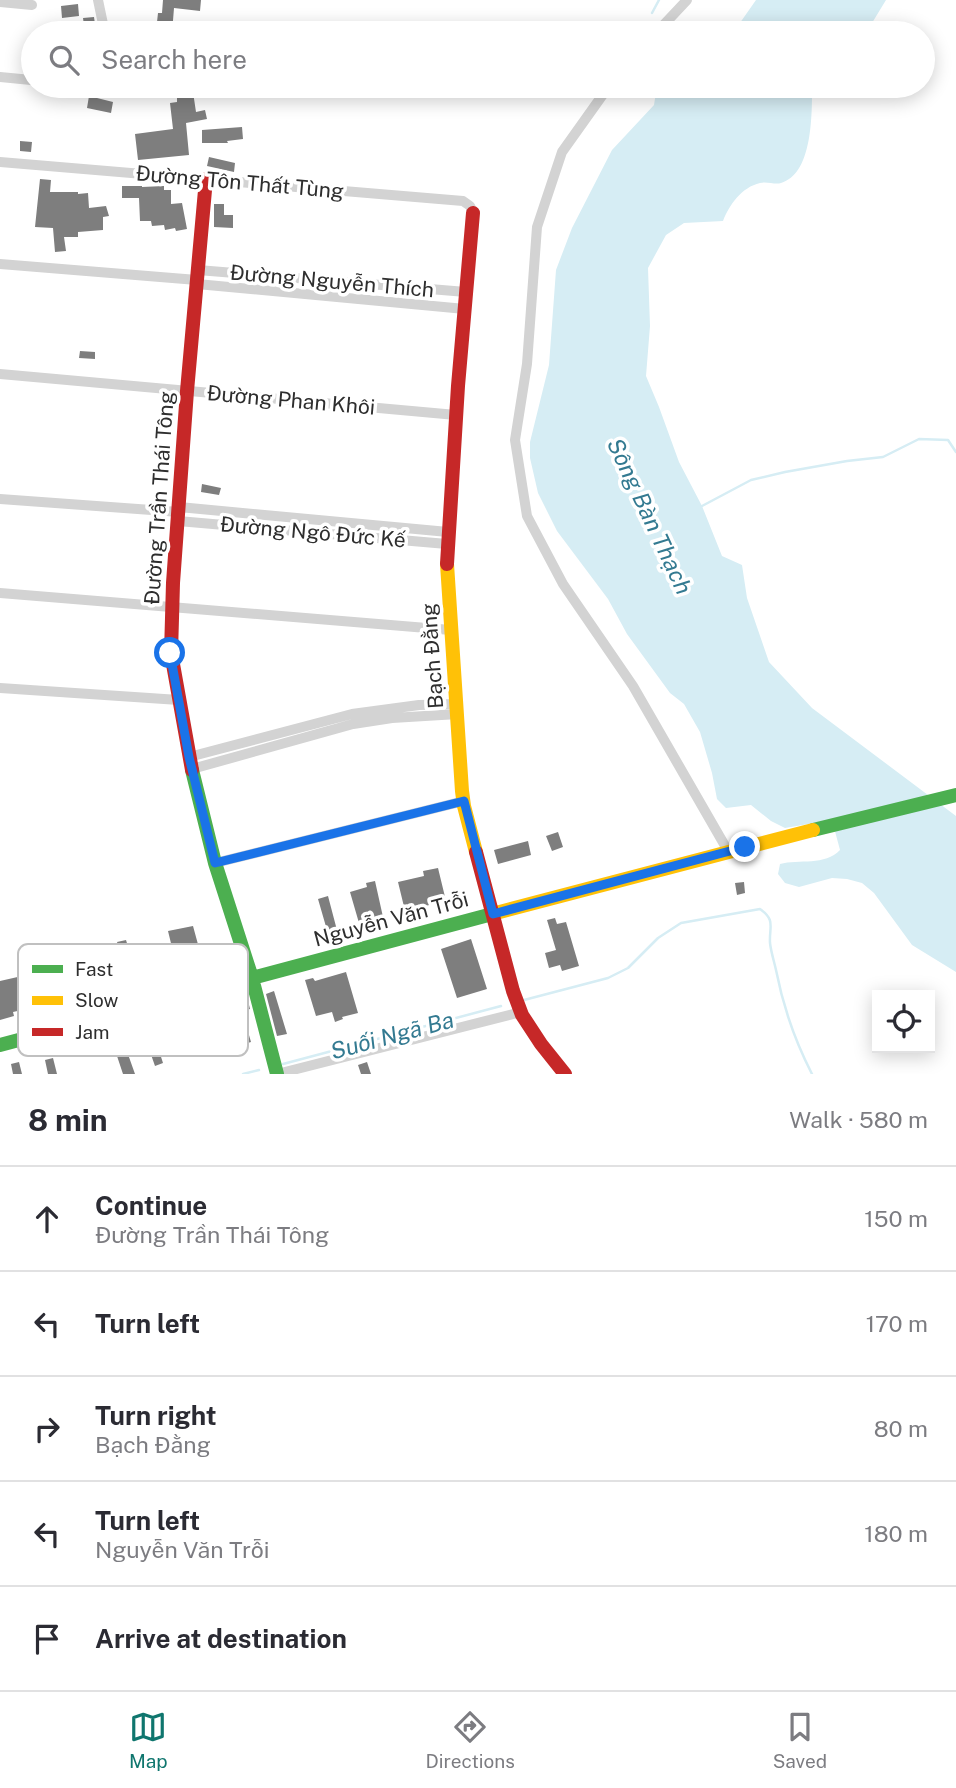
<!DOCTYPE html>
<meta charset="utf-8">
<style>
body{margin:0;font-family:"Public Sans",sans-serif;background:#f2f2f3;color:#2b2b33}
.controls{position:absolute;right:21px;bottom:21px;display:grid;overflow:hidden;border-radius:0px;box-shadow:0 4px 18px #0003}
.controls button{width:63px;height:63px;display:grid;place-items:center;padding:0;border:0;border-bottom:2px solid #e1e1e2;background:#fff;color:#2b2b33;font:35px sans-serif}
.stop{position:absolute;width:21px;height:21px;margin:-16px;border:5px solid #1a73e8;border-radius:50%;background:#fff}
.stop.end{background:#1a73e8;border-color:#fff;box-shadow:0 2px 7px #0008}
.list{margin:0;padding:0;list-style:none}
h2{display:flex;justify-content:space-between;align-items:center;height:91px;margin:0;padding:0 28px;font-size:30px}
h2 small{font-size:23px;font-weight:400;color:#7c7c81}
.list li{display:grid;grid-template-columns:46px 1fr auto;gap:21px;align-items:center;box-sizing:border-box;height:105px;padding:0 28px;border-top:2px solid #e1e1e2}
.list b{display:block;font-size:26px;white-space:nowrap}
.list p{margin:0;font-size:23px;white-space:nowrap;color:#7c7c81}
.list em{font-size:23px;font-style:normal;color:#7c7c81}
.icon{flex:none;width:38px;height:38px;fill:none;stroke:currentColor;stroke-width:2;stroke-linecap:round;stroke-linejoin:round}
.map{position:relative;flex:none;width:956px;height:1074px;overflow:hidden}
.search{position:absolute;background:#fff;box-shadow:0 4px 18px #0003;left:21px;right:21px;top:21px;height:77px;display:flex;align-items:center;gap:18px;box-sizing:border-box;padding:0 24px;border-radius:38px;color:#7c7c81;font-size:26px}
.sheet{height:616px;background:#fff}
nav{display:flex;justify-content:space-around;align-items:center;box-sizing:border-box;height:98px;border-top:2px solid #e1e1e2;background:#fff;font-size:19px;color:#7c7c81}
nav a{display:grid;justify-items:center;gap:4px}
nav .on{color:#0f766e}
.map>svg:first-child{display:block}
.water{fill:#d6edf4}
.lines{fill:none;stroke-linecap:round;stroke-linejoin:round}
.stream{stroke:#d6edf4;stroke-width:2.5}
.building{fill:#7e7e7e}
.street{stroke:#d3d3d3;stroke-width:10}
.fast{stroke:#4caf50;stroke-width:14}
.slow{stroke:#ffc107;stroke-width:14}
.jam{stroke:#c62828;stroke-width:14}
.route{stroke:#1a73e8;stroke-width:9}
.labels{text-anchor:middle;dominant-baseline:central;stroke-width:7;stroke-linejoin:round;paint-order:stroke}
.street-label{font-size:21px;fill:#2e2e2e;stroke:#fff}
.water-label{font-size:23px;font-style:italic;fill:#337a91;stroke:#fff}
.key{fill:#fff;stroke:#c0c0c0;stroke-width:2}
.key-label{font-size:19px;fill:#2e2e2e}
</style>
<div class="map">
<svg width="956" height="1074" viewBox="0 0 956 1074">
<rect width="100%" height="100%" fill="#fff"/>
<!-- water -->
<path class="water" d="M756 0H886L872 23 856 33H729L735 30Z
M657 86H812C812 113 813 174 781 183 775 185 767 181 760 183 742 187 729 205 723 221L684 223 666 235 648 268 650 326 646 376 659 407 679 462 702 506 722 556 742 565 747 598 769 662 812 708 956 816V972L912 945 874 893 862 883 847 879 832 878 799 887 785 883 778 874 780 864C799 859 825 866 840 850L832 820 785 828 771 821 751 805 726 808 717 799 712 773 700 732 684 704 670 693 627 634 608 599 557 531 538 493 530 458V442L549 365 556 270 572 228 612 150 654 105Z"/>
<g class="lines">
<!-- stream -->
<path class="stream" d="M652 13 659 0
M702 506 751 480 785 472 847 461 883 457 919 439 948 440 956 452
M524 1000 608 978 628 968 658 938 681 923 760 909C776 920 769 927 770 943 771 952 774 961 776 970 783 1006 795 1041 812 1074
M283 1064 501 1006
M243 1074 259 1070"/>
</g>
<!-- building -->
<path class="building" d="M163 0H201L200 11 174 8 172 33H162L161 22H157L158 13H162Z
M78 4 79 16 62 18 61 6Z
M94 17 96 31 85 33 83 18Z
M193 92 196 112 205 110 207 119 186 123 189 155 138 160 135 134 173 129 170 103 177 102V93Z
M89 96 113 102 111 113 87 108Z
M242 127 243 139 227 141 228 143H202V130Z
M20 141 32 142 31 152 20 151Z
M209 157 235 163 234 172 207 166Z
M40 179 51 180 50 192H78V194L88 193 89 208 106 206 109 216 103 217V230L78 232V237H64L66 251 55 252 53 228 35 227Z
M122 186H142V187L164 186V190H171V204L182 203 187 229 176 231 175 228 165 230 164 225 152 226 151 221H140L139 198H122Z
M214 204H224V215H233V228L214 227Z
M80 351 95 352V359L79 358Z
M202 484 221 488 219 495 201 492Z
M558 832 563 847 552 851 546 836Z
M528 841 531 855 498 864 494 850Z
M438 868 446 901 421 907 422 910 413 912 414 917 407 919 398 882 424 876 423 871Z
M375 881 383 917 359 923 350 892 367 887 366 883Z
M744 882 745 893 737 895 735 883Z
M328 896 338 934 329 937 318 899Z
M555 918 557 924 566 922 579 966 562 971 560 965 549 968 545 953 556 950 547 920Z
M193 926 199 948 191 950V954L183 956 187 970 178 972 168 931Z
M471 939 487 989 457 998 441 949Z
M126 940 138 979 116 985 117 988 109 990 106 978 127 972 117 942Z
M346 972 358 1013 342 1017 343 1019 335 1022 332 1012 316 1016 305 980 313 978 315 981Z
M22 976 31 1008 13 1012 14 1016 0 1020V981Z
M274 991 287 1034 277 1036 266 994Z
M239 999 240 1003 248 1001 250 1009 242 1011 251 1042 241 1045 229 1002Z
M151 1026 163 1063 155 1066 142 1029Z
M119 1029 135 1074H123L109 1032Z
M53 1058 57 1074H48L45 1060Z
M19 1062 22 1074H13L11 1064Z
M367 1062 371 1074H361L358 1065Z"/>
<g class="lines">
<!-- street -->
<path class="street" d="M98 0 103 24V33
M0 2 32 5
M656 33 687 0
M0 77 31 80
M609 86 562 152 537 227 527 364 515 440 527 516 563 584 633 686 728 851
M0 162 463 201 470 206 473 213
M0 264 197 280
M198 270 466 292
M197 284 465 309
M0 374 456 415
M0 499 179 512
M179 507 448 532
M178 521 447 544
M0 593 451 630
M0 688 179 700
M189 757 352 714 419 705 457 704
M192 769 353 724 392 718 458 714
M215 863 464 801
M277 1074 521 1012"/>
<!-- fast -->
<path class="fast" d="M192 770 215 863 252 978 277 1074
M813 830 956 795
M0 1045 496 913"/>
<!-- slow -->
<path class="slow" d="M447 564 462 791 464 806 476 852
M496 913 813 830"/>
<!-- jam -->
<path class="jam" d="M447 564 458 386 473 213
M192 770 171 653 173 583 187 391 206 179
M476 852 513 991 522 1015 541 1044 565 1074"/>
</g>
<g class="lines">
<!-- route -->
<path class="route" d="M170 653 189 757 215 863 464 801 493 914 745 847"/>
</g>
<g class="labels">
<!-- street labels -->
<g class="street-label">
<text transform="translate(240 182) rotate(5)">Đường Tôn Thất Tùng</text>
<text transform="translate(332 281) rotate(5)">Đường Nguyễn Thích</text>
<text transform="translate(291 400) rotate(5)">Đường Phan Khôi</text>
<text transform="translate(159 498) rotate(-86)">Đường Trần Thái Tông</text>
<text transform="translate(313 532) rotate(5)">Đường Ngô Đức Kế</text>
<text transform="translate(432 656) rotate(-94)">Bạch Đằng</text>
<text transform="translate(391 919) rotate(-15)">Nguyễn Văn Trỗi</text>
</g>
<!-- water labels -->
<g class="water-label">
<text transform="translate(650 516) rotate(65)">Sông Bàn Thạch</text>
<text transform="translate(392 1035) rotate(-15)">Suối Ngã Ba</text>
</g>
</g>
<!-- legend -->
<rect x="18" y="944" width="230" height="112" rx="10" class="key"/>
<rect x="32" y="965" width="31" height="8" fill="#4caf50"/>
<rect x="32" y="996" width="31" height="9" fill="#ffc107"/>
<rect x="32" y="1028" width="31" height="8" fill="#c62828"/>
<g class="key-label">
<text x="75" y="976">Fast</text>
<text x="75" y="1007">Slow</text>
<text x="75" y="1039">Jam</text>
</g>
</svg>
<div class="controls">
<button><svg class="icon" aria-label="locate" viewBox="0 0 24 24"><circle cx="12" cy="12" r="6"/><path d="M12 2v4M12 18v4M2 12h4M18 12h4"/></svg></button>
</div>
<div class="stop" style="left:170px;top:653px"></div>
<div class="stop end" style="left:745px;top:847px"></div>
<div class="search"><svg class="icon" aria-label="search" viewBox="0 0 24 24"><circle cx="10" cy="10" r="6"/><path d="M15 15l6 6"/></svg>Search here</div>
</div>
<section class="sheet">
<h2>8 min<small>Walk · 580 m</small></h2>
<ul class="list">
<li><svg class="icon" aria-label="ahead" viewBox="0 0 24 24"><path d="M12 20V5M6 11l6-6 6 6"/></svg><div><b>Continue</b><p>Đường Trần Thái Tông</p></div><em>150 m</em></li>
<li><svg class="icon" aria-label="left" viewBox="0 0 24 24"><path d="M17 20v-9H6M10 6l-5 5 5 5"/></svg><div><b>Turn left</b></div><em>170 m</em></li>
<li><svg class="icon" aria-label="right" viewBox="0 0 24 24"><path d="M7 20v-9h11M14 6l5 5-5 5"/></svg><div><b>Turn right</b><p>Bạch Đằng</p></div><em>80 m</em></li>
<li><svg class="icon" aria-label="left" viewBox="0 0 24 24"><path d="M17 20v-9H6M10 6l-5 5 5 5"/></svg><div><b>Turn left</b><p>Nguyễn Văn Trỗi</p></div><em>180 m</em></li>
<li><svg class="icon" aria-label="arrive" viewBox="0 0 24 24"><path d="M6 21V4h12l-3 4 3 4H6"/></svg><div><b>Arrive at destination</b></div></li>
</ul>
</section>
<nav>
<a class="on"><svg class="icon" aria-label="map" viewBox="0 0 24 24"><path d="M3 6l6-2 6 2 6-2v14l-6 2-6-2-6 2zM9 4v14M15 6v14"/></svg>Map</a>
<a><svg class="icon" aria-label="directions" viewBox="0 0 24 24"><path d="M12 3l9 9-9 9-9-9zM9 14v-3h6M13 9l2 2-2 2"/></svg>Directions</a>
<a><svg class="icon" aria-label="saved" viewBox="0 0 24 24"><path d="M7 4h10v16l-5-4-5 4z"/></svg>Saved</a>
</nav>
